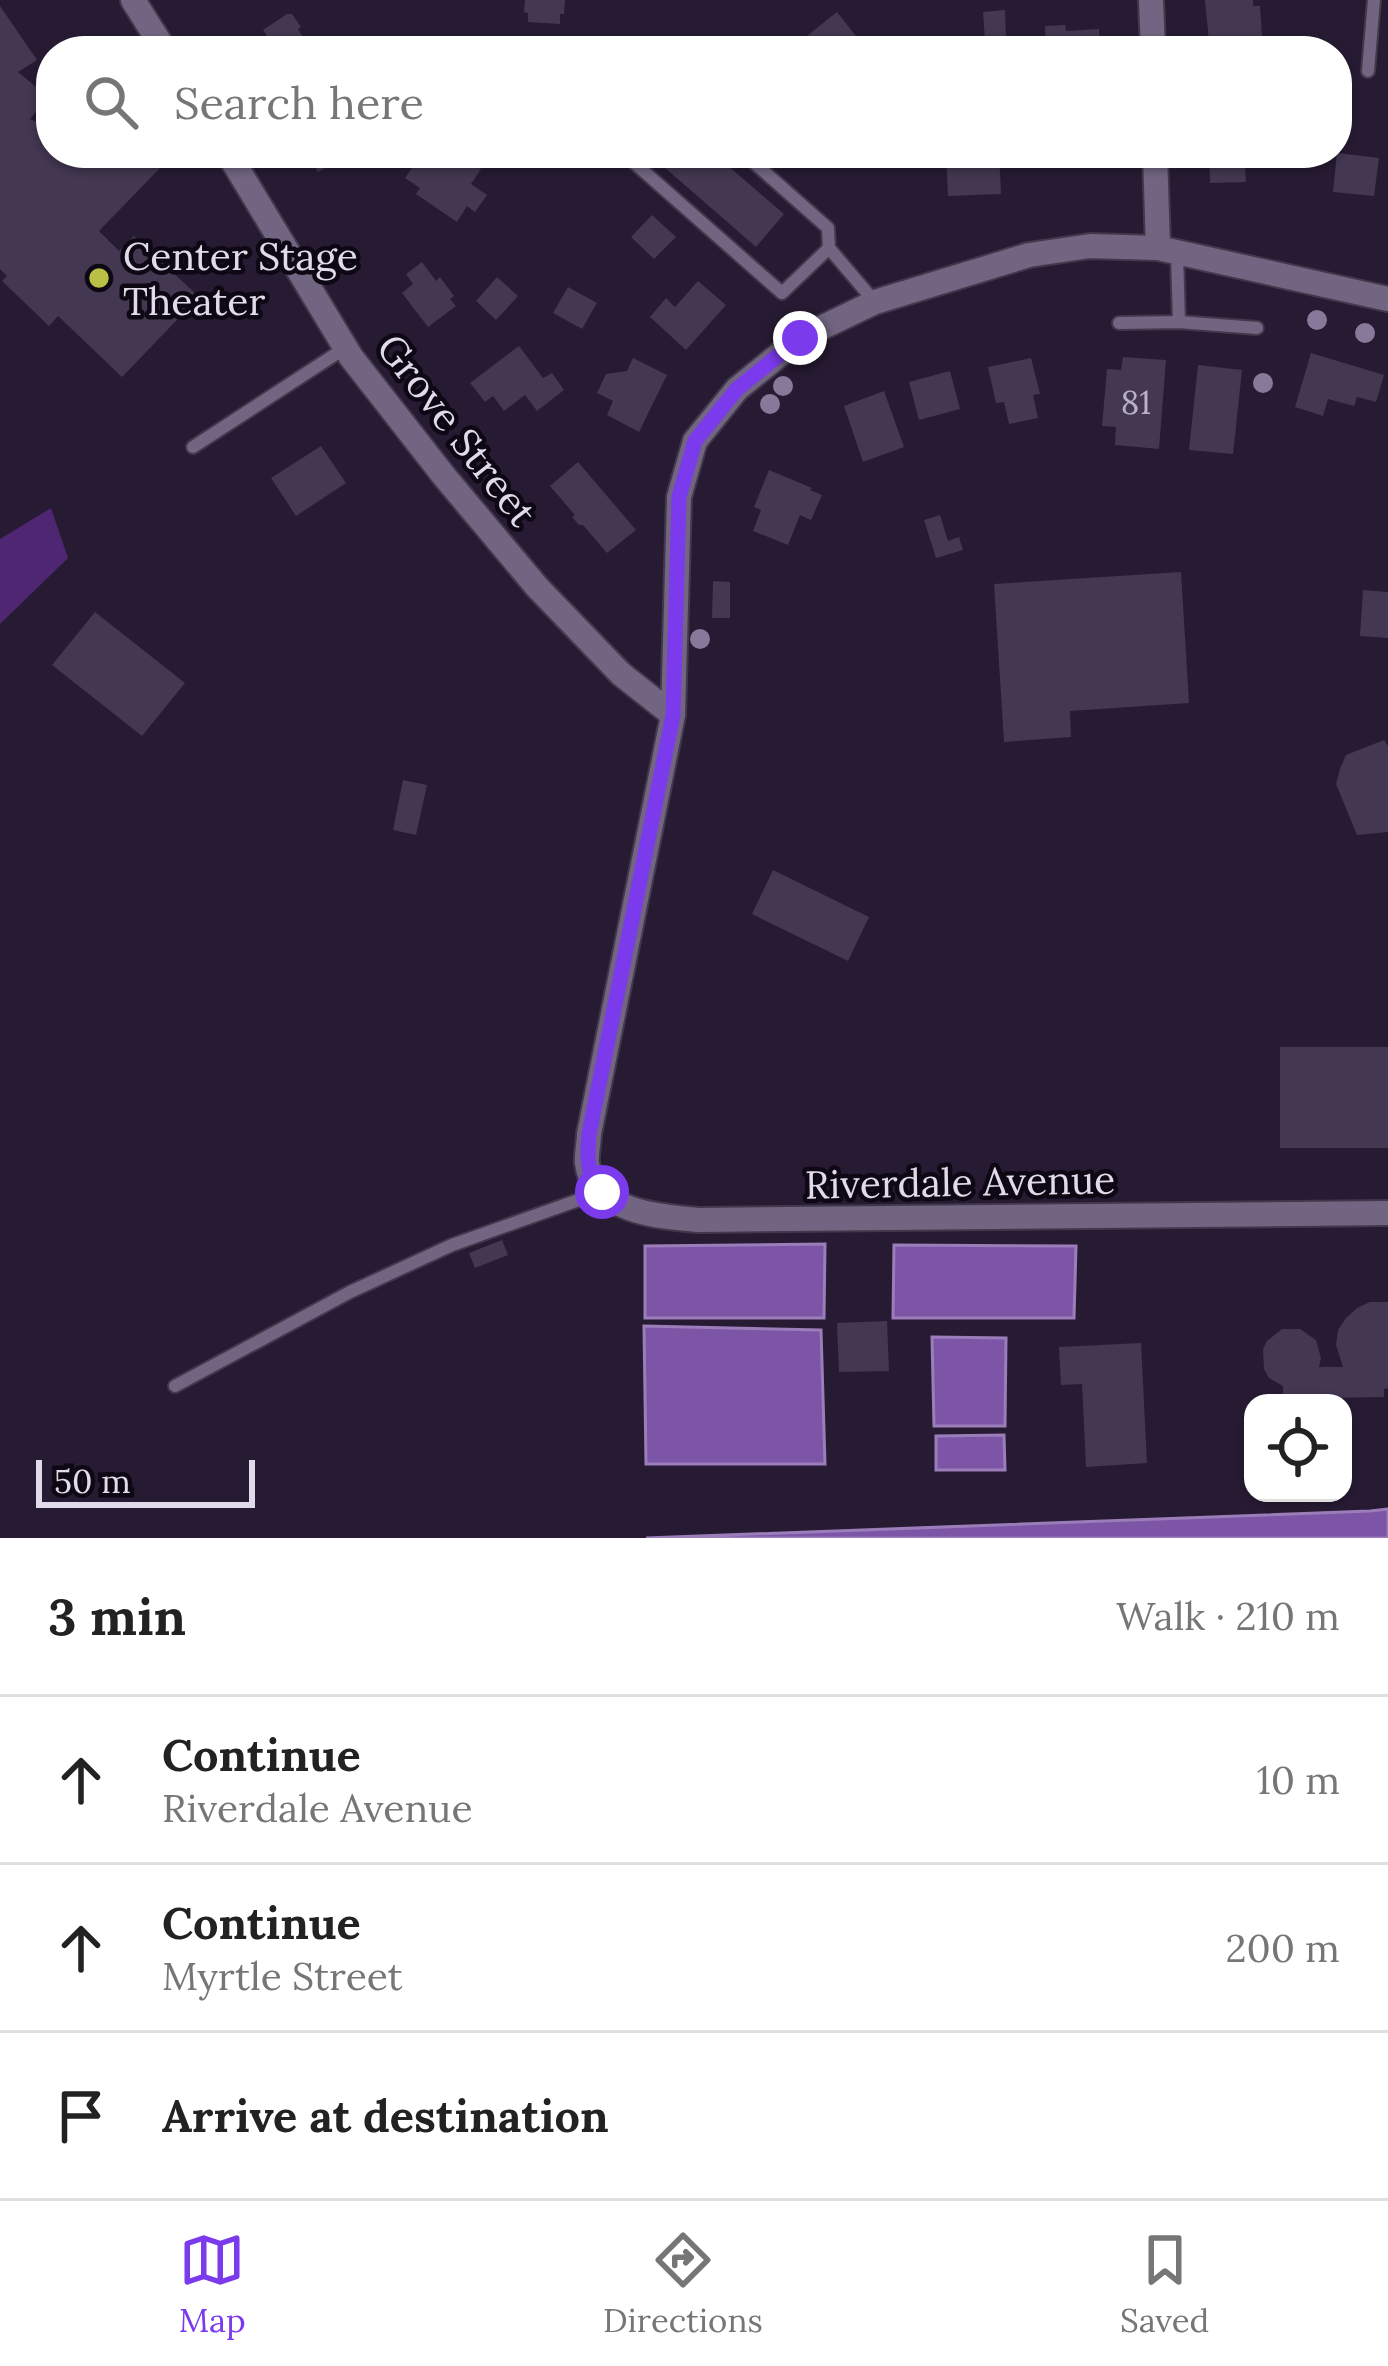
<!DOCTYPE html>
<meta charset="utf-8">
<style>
body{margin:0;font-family:Lora,serif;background:#f2f2f2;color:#222}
.controls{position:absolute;right:36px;bottom:36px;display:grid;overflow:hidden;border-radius:24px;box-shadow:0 3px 9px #0004}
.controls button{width:108px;height:108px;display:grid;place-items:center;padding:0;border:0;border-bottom:3px solid #e0e0e0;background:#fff;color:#222;font:60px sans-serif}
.scale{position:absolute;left:36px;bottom:30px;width:219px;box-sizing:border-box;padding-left:12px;border:6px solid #e1daea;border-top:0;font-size:33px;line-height:42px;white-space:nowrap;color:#e1daea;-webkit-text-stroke:9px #0d0813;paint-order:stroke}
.stop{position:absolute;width:36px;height:36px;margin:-27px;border:9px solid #7c3aed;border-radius:50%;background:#fff}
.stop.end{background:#7c3aed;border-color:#fff;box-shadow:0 3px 12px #0008}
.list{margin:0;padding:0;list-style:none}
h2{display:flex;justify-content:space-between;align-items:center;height:156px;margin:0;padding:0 48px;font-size:51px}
h2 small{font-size:39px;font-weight:400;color:#767676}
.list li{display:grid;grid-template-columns:78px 1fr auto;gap:36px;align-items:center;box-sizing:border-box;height:168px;padding:0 48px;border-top:3px solid #e0e0e0}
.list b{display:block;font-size:45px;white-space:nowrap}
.list p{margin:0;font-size:39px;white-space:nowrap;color:#767676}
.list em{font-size:39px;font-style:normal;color:#767676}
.icon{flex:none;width:66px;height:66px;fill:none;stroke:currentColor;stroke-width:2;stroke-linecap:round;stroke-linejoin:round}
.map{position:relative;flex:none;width:1388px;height:1538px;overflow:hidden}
.search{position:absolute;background:#fff;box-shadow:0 3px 9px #0004;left:36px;right:36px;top:36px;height:132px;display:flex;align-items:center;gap:30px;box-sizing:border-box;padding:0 42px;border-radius:48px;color:#767676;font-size:45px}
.sheet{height:660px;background:#fff}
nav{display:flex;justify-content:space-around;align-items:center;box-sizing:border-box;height:168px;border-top:3px solid #e0e0e0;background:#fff;font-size:33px;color:#767676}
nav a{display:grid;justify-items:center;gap:6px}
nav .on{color:#7c3aed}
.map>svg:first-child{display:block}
.green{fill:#4e2671}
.water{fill:#7d55a6;stroke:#9b7dba;stroke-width:3}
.building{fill:#433751}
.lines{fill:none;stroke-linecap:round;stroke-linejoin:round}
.service-casing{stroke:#42384c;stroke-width:16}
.minor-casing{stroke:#42384c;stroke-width:28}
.service{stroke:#726582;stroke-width:12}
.minor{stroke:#726582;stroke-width:24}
.tree{fill:#88789a}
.route{stroke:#7c3aed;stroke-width:15}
.poi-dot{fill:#bac045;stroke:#0d0813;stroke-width:4.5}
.labels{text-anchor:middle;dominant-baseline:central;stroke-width:9;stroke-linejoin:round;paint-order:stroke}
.number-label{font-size:33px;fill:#bab1c4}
.poi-label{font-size:39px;fill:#e1daea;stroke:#0d0813;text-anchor:start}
.street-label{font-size:39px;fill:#e1daea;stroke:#0d0813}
</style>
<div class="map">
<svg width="1388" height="1538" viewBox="0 0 1388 1538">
<rect width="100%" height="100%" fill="#271b33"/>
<!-- green -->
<path class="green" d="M51 508 68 558 0 624V539Z"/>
<!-- water -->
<path class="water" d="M825 1244 824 1318H645V1246Z
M894 1245 1076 1246 1074 1318H893Z
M644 1326 821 1330 825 1464H646Z
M932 1337 1006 1338 1005 1426H934Z
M1004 1435 1005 1470H936V1436Z
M1388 1509V1538H646L1370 1511Z"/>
<!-- building -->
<path class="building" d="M525 0H565L564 14H560V24L528 22V13L524 12Z
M1205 0H1253V6H1260L1262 36 1209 41Z
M0 6 37 60 18 72 48 97 30 119 39 123 51 110V153H150L163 165 99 231 119 251 134 236 199 297 122 377 58 316 49 326 2 281 7 276 0 269Z
M1005 10 1006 40 985 41 983 12Z
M837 12 863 45 867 42 874 51H821L808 35Z
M287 14H292L301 27 298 29 312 51H260L272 43 263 30Z
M1065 25 1066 31 1099 29 1100 51H1046L1045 26Z
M307 153H352L318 172Z
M444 153H458L481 169 471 184 487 195 475 212 467 206 457 222 416 194 420 188 405 178 420 156 435 166Z
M648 153H713L784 214 756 247Z
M946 153H999L1001 194 948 196Z
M1209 153H1244L1246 182 1210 183Z
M1337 153 1379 158 1374 196 1333 192Z
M652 215 676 237 654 259 631 237Z
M422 262 436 281 440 277 454 296 450 299 456 306 428 327 402 293 413 284 406 274Z
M497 277 518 296 496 320 476 301Z
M698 281 726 305 686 350 650 317 666 298 675 307Z
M568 287 597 303 582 329 553 313Z
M519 346 543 378 552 373 564 390 537 411 525 395 504 411 493 396 485 402 470 383Z
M1311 353 1384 375 1376 402 1357 397 1354 406 1328 399 1323 416 1295 407Z
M1123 357 1166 360 1159 449 1115 445 1116 427 1102 426 1107 369 1121 370Z
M633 358 667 375 639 432 607 415 613 401 597 393 606 374 627 371Z
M1031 358 1040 394 1033 395 1038 418 1009 424 1004 402 996 403 988 367Z
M1198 365 1242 370 1233 454 1189 450Z
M950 371 960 409 919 420 909 382Z
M884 391 904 447 863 462 844 406Z
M321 446 346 483 296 516 271 478Z
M578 462 636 530 607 553 583 525H579L572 517 575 515 550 486Z
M769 470 812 488 810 490 822 495 811 520 800 515 788 545 753 531 761 510 754 507Z
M940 515 948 541 959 537 963 550 936 558 924 520Z
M1181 572 1189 703 1070 711 1071 737 1004 742 994 584Z
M713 581 730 582V618H712Z
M1363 590 1388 592V638L1360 636Z
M95 612 185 683 142 736 52 665Z
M1384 740 1388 746V832L1357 835 1336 784 1340 769 1346 755Z
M403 780 427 785 416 835 393 830Z
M773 870 869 917 848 961 752 914Z
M1280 1047H1388V1148H1280Z
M502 1240 508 1255 475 1268 469 1253Z
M1370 1302H1388V1388L1384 1389V1397L1328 1398V1403H1283V1386L1269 1378 1264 1369 1263 1349 1267 1341 1282 1329H1300L1316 1340 1321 1358 1319 1367H1343L1336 1345 1338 1330 1346 1318 1357 1308Z
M887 1321 889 1371 839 1372 837 1323Z
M1141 1343 1147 1463 1086 1467 1082 1384 1061 1385 1059 1347Z"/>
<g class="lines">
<defs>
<path id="service" d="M1368 71 1374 0
M623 153 782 293 829 248
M743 153 828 228 829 248 874 301
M1179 322 1257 328
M1119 323 1179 322 1177 253
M193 447 345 348
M175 1386 350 1292 452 1245 601 1192"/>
<path id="minor" d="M133 0 165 51
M1151 0 1153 51
M228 153 351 357 444 476 537 587 621 674 673 715
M1155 153 1158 248
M1388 299 1158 248 1090 246 1029 255 875 302 800 338 737 389 695 441 679 497 673 715 589 1134C589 1143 586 1154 587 1163 593 1212 661 1217 699 1220L1388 1213"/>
</defs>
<!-- service casing -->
<use href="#service" class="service-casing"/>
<!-- minor casing -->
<use href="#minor" class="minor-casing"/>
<!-- service -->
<use href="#service" class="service"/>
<!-- minor -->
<use href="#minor" class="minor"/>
</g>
<!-- trees -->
<g class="tree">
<circle cx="1317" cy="320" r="10"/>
<circle cx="1365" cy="333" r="10"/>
<circle cx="1263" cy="383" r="10"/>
<circle cx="783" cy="386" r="10"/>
<circle cx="770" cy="404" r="10"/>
<circle cx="700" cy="639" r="10"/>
</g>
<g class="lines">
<!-- route -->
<path class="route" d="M602 1192C586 1174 587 1157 589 1134L673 715 679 497 695 441 737 389 800 338"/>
</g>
<!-- markers -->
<circle class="poi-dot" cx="99" cy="278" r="12"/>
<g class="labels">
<!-- number labels -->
<g class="number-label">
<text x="1136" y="402">81</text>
</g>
<!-- poi labels -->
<g class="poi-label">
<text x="123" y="256">Center Stage<tspan x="123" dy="45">Theater</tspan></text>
</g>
<!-- street labels -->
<g class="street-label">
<text transform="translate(457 430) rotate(52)">Grove Street</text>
<text transform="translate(960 1182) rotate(-1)">Riverdale Avenue</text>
</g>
</g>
</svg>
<div class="controls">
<button><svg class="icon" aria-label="locate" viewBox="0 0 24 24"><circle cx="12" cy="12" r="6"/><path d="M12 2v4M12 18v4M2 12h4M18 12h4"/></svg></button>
</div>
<div class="scale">50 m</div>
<div class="stop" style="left:602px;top:1192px"></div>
<div class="stop end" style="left:800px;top:338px"></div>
<div class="search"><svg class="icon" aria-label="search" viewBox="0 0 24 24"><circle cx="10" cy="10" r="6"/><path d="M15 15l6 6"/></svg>Search here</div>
</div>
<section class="sheet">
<h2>3 min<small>Walk · 210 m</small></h2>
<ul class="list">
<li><svg class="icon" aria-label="ahead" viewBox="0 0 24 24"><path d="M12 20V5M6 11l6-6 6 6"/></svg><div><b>Continue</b><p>Riverdale Avenue</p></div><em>10 m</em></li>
<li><svg class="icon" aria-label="ahead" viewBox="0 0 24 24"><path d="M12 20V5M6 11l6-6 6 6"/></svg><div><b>Continue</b><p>Myrtle Street</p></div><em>200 m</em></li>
<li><svg class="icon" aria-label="arrive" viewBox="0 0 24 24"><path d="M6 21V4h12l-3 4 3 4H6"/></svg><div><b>Arrive at destination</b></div></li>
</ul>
</section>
<nav>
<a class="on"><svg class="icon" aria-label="map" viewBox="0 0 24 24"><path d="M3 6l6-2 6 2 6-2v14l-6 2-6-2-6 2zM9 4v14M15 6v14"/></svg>Map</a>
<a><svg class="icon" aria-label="directions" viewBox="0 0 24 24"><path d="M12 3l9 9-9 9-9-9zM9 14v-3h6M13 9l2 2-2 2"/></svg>Directions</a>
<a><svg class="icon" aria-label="saved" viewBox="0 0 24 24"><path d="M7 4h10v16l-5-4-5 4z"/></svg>Saved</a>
</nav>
